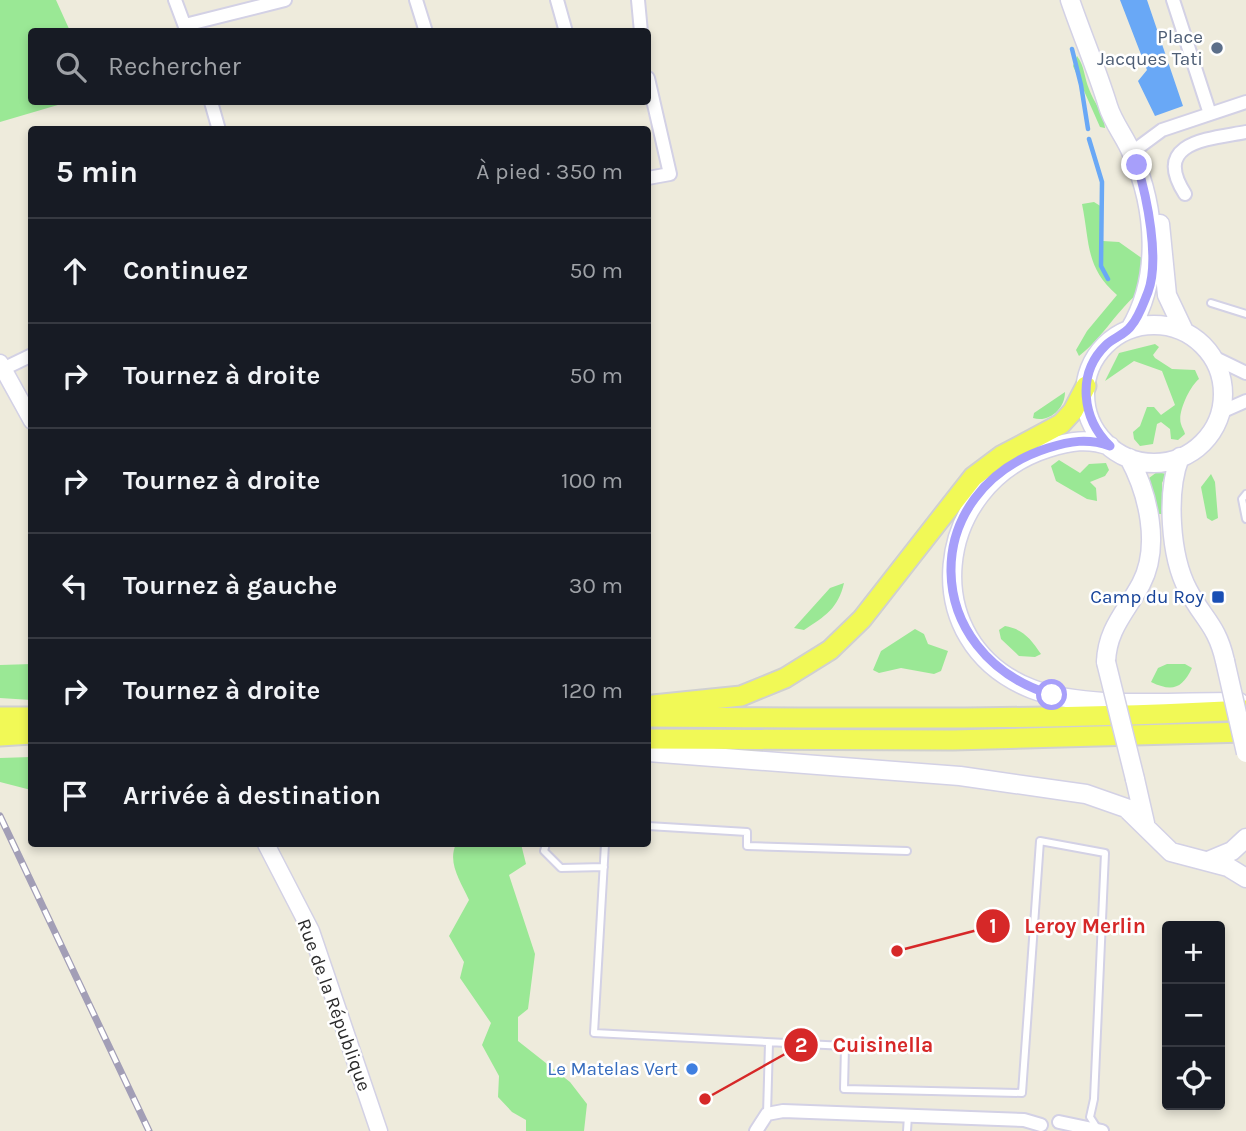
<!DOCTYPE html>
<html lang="fr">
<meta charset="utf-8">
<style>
body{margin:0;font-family:Karla,sans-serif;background:#20242c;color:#f1f3f6}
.controls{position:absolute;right:21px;bottom:21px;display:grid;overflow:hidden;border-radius:7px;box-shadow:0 4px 10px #0003}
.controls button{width:63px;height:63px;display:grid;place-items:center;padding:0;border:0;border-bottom:2px solid #363941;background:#171b24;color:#f1f3f6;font:35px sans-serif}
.stop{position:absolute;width:21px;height:21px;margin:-16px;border:5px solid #a79ffa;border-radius:50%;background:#fff}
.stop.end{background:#a79ffa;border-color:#fff;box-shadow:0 2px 7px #0008}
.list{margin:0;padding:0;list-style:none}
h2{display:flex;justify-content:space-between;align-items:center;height:91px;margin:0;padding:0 28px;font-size:30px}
h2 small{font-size:23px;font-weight:400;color:#9ea1a6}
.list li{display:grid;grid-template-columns:46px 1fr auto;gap:21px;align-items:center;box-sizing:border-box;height:105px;padding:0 28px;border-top:2px solid #363941}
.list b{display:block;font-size:26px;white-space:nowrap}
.list em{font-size:23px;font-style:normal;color:#9ea1a6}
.icon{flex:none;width:38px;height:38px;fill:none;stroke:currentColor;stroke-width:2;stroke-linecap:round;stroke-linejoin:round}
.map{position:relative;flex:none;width:1246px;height:1131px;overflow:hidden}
.search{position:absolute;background:#171b24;box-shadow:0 4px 10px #0003;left:28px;top:28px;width:623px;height:77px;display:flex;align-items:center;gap:18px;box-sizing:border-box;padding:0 24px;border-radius:7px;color:#9ea1a6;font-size:26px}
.panel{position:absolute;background:#171b24;box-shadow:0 4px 10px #0003;left:28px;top:126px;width:623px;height:721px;border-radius:7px}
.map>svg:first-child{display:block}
.green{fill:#9ae895}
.water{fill:#69a8f6}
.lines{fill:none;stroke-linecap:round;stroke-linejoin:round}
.stream{stroke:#69a8f6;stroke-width:4.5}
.service-casing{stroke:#d3d1e5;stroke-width:10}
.minor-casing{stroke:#d3d1e5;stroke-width:16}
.tertiary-casing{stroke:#d3d1e5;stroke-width:19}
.secondary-casing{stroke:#d3d1e5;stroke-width:21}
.primary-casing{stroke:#d0d0d0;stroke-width:23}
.service{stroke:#fff;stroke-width:6}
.minor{stroke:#fff;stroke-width:12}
.tertiary{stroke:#fff;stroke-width:16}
.secondary{stroke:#fff;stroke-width:18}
.primary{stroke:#f1f956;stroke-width:19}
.rail-casing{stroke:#a29eb6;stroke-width:7}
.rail{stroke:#fff;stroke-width:4.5;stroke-dasharray:13;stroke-linecap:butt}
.secondary-bridge-casing{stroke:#d3d1e5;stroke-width:21;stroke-linecap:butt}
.secondary-bridge{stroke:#fff;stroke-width:18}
.route{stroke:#a79ffa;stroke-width:9}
.service-dot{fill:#5c6f8a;stroke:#fff;stroke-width:2.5}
.transit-dot{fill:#1a4fb4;stroke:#fff;stroke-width:2.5}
.shop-dot{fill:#3f7fe0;stroke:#fff;stroke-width:2.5}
.labels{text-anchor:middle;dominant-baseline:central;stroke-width:5;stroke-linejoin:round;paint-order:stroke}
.service-label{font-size:19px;fill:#4e5e75;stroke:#fff;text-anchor:end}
.transit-label{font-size:19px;fill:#164399;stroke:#fff;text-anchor:end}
.street-label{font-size:19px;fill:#2b2b2b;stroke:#fff}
.shop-label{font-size:19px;fill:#366cbe;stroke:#fff;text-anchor:end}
.leader{fill:none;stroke:#d62828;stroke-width:2.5}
.callout-dot{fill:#d62828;stroke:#fff;stroke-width:2.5}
.mark-label{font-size:21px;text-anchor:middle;font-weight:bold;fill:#fff}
.callout-label{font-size:21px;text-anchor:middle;font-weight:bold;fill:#d62828;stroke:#fff;stroke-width:5;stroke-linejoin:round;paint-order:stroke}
</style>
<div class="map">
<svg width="1246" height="1131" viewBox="0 0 1246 1131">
<rect width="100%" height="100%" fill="#eeebdc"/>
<!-- green -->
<path class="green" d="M0 0H56L70 31 32 32V102H68L0 122Z
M1077 56C1085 67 1084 77 1089 89 1094 103 1104 113 1105 128L1100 127 1073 66Z
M1094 202 1102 207 1103 241 1119 242 1143 259 1142 290C1117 309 1104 337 1079 356L1076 350 1087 331 1117 295C1085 267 1090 243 1082 204Z
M1155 344 1159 347 1153 355 1155 358 1172 369 1195 370 1199 379C1190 386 1177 413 1181 424 1182 428 1184 430 1185 434L1178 440 1171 439 1170 429 1161 422 1157 424 1153 444 1140 446 1134 439 1133 432 1140 426 1147 407H1154L1161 415 1175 405 1162 371 1134 361 1105 381 1119 353Z
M1065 392C1065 409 1049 423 1033 418L1034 413Z
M1059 460 1080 473 1089 464 1106 463 1109 470 1105 476 1090 482 1096 488 1097 501 1087 499 1056 481 1051 466Z
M1157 472 1166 474 1162 483 1163 514H1155L1149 478Z
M1211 474 1215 482 1218 518 1212 521 1207 518 1201 487Z
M844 583C838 609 825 616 804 630L794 628 830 588Z
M1005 626C1023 629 1031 639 1041 654L1035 657 1019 656 1001 639 999 630Z
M915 629 924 634 928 644 948 651 941 671 934 674 901 668 879 673 873 670 881 651Z
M32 664 31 700 0 698V665Z
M1167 664H1185L1192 668C1182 689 1172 692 1151 682L1158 668Z
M31 757V790L0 782V758Z
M456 844H521L526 864 509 875 535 954 528 1009 518 1017V1041L570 1082 587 1104 584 1131H526V1120L512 1112 498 1097 499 1076 482 1045 491 1023 460 978 464 962 449 936 469 900C461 882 447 863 456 844Z"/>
<!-- water -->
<path class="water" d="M1120 0H1147L1183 106 1155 116 1138 81 1147 70Z"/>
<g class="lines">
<!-- stream -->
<path class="stream" d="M1072 49 1081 85 1088 129
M1089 139 1102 182 1101 266 1108 279"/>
<defs>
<path id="service" d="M1211 303 1246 314
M1246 494 1242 499 1246 519
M648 826 747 832V846L907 851
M546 844 544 851 561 868 604 867
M605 844 594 1033 845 1046 844 1089 1022 1093 1040 841 1105 853 1094 1099 1090 1117 1097 1128
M767 1114 769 1043
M907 1131 908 1116"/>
<path id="minor" d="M175 0 187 32
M416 0 426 32
M557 0 566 32
M638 0 641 32
M1173 0 1210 114
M185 25 285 0
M648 78 670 174 648 178
M211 102 219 130
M1139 147 1162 130 1246 102
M1185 194C1151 141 1210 139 1246 132
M1213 357 1246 373
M3 369 32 355
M1221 412 1246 401
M1059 1122 1102 1131
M756 1131 767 1114 783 1111 1024 1120 1041 1125"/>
<path id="tertiary" d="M0 363 32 421
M266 844 311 931 379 1131"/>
<path id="secondary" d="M1070 0C1082 35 1097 70 1108 106 1113 123 1126 138 1132 154 1156 209 1161 277 1130 329
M1160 224 1167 295 1184 331
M1085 394a69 69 0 1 1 138 0a69 69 0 1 1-138 0Z
M1110 446C1088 438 1070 441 1048 448 933 484 914 643 1032 689 1086 710 1180 701 1239 702
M1180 457C1166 492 1170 556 1188 590 1203 619 1217 625 1225 661
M1106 662C1107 629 1126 612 1141 584 1161 546 1148 493 1129 458
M648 752 960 776 1086 794 1126 808 1171 852 1228 867 1246 878
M1135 779 1145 823
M1208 861 1232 851 1246 838"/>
<path id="primary" d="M653 705 741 696 785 678 830 650 862 619 973 477 1001 456 1061 424 1073 411 1086 386
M0 717H32
M648 717C847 718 1047 721 1246 710
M0 736 32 734
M648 739 953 740 1246 732"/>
</defs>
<!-- service casing -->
<use href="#service" class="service-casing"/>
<!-- minor casing -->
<use href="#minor" class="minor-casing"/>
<!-- tertiary casing -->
<use href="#tertiary" class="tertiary-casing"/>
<!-- secondary casing -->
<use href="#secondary" class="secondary-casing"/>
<!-- primary casing -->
<use href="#primary" class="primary-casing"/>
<!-- service -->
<use href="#service" class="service"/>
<!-- minor -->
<use href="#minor" class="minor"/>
<!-- tertiary -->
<use href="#tertiary" class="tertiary"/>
<!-- secondary -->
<use href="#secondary" class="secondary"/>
<!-- primary -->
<use href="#primary" class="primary"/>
<defs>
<path id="rail" d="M0 816 149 1131"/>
</defs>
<!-- rail casing -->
<use href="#rail" class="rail-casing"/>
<!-- rail -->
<use href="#rail" class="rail"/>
<defs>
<path id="secondary-bridge" d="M1225 661 1246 753
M1106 662 1135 779"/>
</defs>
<!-- secondary-bridge casing -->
<use href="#secondary-bridge" class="secondary-bridge-casing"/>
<!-- secondary-bridge -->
<use href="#secondary-bridge" class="secondary-bridge"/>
</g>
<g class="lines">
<!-- route -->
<path class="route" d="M1052 695C919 654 917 490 1048 448 1070 441 1088 438 1110 446 1082 419 1076 374 1106 345 1113 338 1126 334 1131 326 1139 317 1143 304 1148 292 1160 260 1147 197 1137 165"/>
</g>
<!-- markers -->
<circle class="service-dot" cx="1217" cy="48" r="7"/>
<rect class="transit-dot" x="1211" y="590" width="14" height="14" rx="3.5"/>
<circle class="shop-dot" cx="692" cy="1069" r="7"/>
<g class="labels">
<!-- service labels -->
<g class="service-label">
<text x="1203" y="37">Place<tspan x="1203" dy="22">Jacques Tati</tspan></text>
</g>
<!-- transit labels -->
<g class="transit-label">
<text x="1204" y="597">Camp du Roy</text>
</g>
<!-- street labels -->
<g class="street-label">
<text transform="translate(334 1005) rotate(70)">Rue de la République</text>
</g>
<!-- shop labels -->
<g class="shop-label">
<text x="678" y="1069">Le Matelas Vert</text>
</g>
</g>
<!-- callouts -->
<path class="leader" d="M897 951L993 926M705 1099L801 1045"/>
<g class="callout-dot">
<circle cx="897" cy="951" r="7"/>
<circle cx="705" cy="1099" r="7"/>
<circle cx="993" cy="926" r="18"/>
<circle cx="801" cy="1045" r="18"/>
</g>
<g class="mark-label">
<text x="993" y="933">1</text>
<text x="801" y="1052">2</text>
</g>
<g class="callout-label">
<text x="1085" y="933">Leroy Merlin</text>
<text x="883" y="1052">Cuisinella</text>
</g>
</svg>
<div class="controls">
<button>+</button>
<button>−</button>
<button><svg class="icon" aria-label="locate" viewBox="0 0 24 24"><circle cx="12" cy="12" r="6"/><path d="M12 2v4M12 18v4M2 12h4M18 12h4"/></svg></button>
</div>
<div class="stop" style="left:1052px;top:695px"></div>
<div class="stop end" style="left:1137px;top:165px"></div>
<div class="search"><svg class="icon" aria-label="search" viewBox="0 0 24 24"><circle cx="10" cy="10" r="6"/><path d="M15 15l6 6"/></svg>Rechercher</div>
<section class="panel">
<h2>5 min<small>À pied · 350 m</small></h2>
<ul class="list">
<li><svg class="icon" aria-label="ahead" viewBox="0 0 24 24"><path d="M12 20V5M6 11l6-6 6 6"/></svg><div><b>Continuez</b></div><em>50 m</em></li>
<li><svg class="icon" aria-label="right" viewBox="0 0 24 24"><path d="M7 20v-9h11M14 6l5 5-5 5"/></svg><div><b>Tournez à droite</b></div><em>50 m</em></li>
<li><svg class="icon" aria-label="right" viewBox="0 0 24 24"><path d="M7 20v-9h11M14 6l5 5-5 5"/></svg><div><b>Tournez à droite</b></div><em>100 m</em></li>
<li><svg class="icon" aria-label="left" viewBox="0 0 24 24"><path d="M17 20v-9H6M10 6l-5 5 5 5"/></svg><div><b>Tournez à gauche</b></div><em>30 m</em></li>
<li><svg class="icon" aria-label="right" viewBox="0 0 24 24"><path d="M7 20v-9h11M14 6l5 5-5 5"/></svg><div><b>Tournez à droite</b></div><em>120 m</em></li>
<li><svg class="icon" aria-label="arrive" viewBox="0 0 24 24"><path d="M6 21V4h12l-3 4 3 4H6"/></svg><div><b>Arrivée à destination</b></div></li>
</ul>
</section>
</div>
